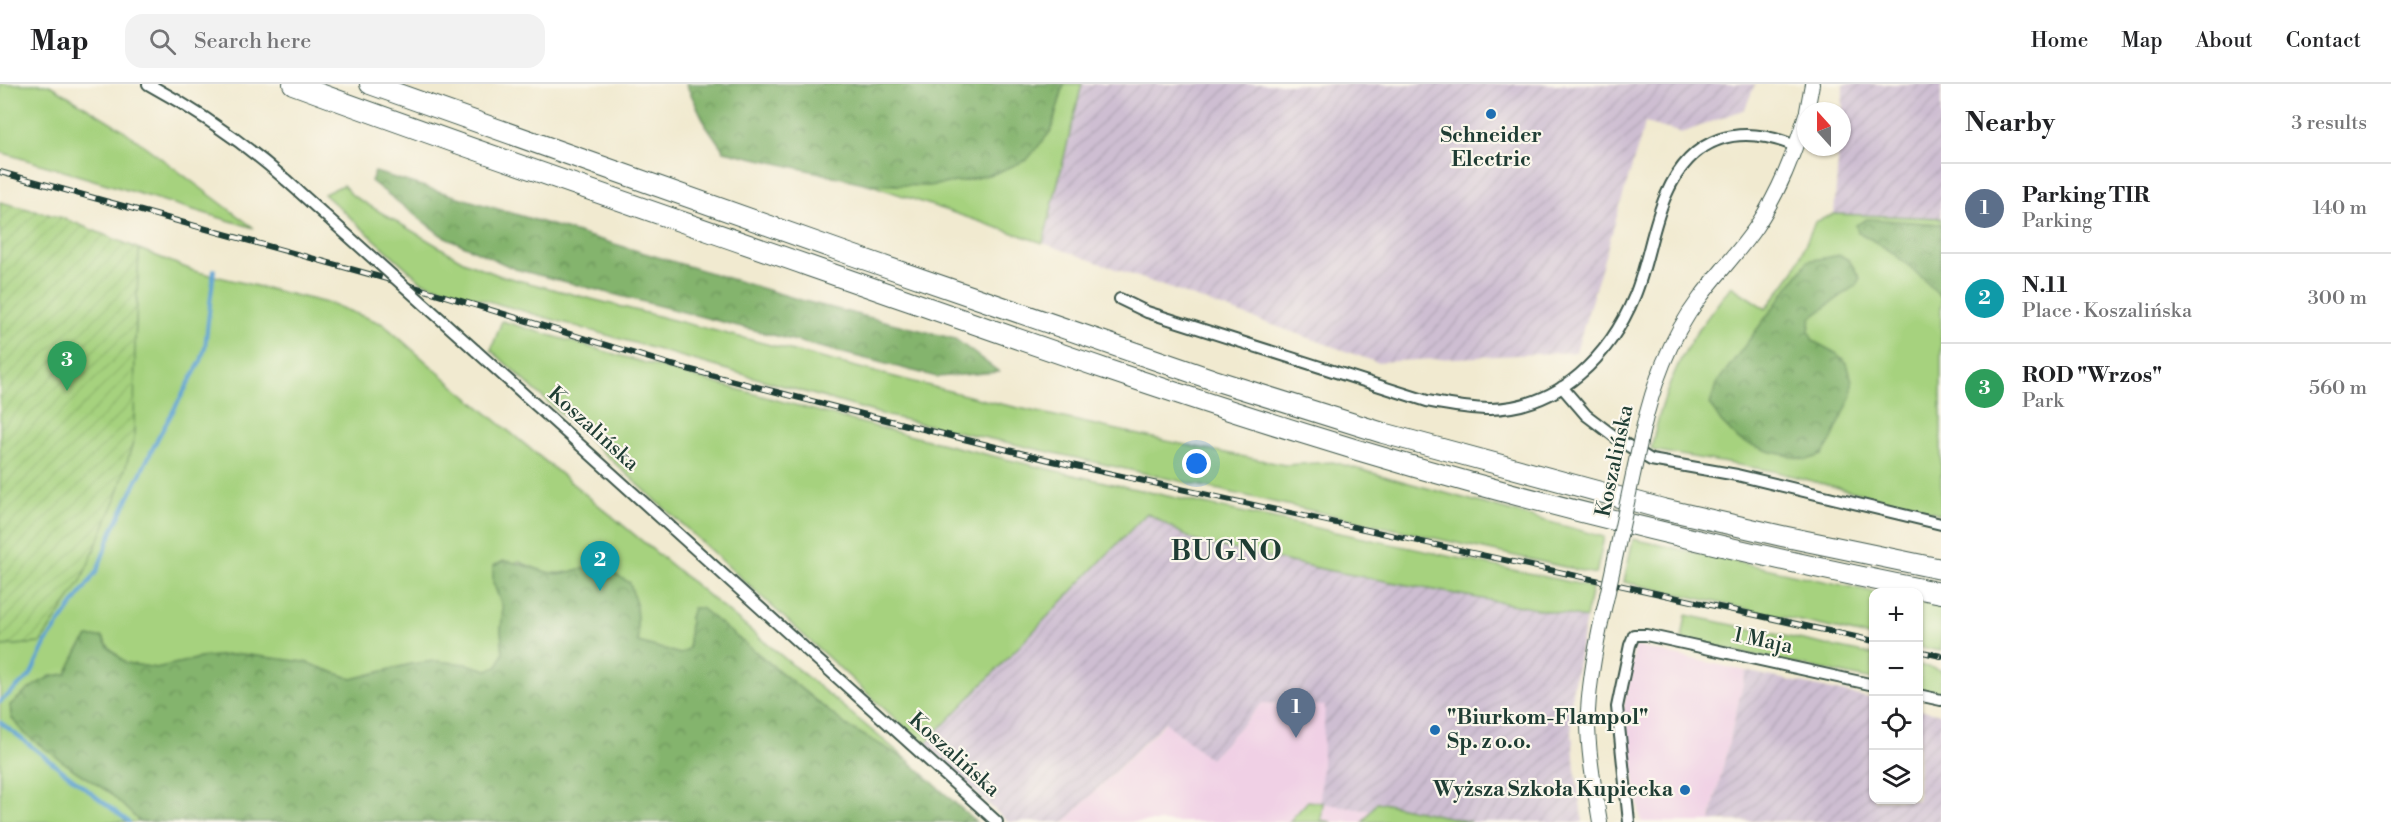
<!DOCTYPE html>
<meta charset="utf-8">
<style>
body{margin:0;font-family:"Libre Bodoni",serif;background:#f2f2f2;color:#202124}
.controls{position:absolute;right:18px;bottom:18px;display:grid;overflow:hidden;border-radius:12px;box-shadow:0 2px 4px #0004}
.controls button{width:54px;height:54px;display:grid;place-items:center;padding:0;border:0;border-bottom:2px solid #e0e0e0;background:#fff;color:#202124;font:30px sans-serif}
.compass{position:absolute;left:1797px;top:18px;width:54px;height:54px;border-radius:50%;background:#fff;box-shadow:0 2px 4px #0004;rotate:339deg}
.you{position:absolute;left:1197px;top:380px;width:21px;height:21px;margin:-15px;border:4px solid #fff;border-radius:50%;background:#1a73e8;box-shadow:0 0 0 9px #1a73e833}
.badge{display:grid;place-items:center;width:39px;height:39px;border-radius:50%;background:#d93025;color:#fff;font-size:20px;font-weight:700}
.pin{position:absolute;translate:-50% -50px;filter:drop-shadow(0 2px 3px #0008)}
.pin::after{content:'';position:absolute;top:32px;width:21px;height:18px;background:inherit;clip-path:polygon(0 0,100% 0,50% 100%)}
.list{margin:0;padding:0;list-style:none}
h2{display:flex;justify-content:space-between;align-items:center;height:78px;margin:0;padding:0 24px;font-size:26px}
h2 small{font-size:20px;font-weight:400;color:#757577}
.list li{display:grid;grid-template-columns:39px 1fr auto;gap:18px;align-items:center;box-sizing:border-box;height:90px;padding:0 24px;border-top:2px solid #e0e0e0}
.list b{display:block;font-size:22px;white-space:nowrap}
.list p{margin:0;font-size:20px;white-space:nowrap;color:#757577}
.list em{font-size:20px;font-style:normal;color:#757577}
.icon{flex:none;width:33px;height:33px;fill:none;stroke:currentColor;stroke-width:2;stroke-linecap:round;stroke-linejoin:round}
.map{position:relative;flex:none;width:1941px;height:738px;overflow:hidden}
header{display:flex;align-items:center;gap:36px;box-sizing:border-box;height:84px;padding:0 30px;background:#fff;border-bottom:2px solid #e0e0e0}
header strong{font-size:28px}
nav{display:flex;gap:33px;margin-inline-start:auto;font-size:21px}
.search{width:420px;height:54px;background:#f2f2f2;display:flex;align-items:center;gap:15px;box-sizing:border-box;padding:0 21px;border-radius:18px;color:#757577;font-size:22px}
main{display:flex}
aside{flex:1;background:#fff}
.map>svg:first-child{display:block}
.built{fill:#f0d0e5}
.industrial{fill:url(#industrial-furrows)}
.grass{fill:#a6d27e;stroke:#628859;stroke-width:1.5}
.forest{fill:url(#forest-crowns);stroke:#527850;stroke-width:1.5}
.garden{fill:url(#garden-furrows);stroke:#628859;stroke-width:1.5}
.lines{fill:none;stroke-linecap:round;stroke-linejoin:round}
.stream{stroke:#5ca2d2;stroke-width:4}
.minor-casing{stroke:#3e574b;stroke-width:14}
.tertiary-casing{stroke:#3e574b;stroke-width:16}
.motorway-casing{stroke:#3e574b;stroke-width:22}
.minor{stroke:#fff;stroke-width:10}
.tertiary{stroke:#fff;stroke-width:14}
.motorway{stroke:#fff;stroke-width:20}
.rail-casing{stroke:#1f3d34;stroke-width:6}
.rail{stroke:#fbf7ec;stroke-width:4;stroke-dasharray:11;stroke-linecap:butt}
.minor-bridge-casing{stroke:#3e574b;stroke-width:14;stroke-linecap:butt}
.tertiary-bridge-casing{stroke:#3e574b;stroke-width:16;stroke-linecap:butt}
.minor-bridge{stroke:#fff;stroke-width:10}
.tertiary-bridge{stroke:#fff;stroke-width:14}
.poi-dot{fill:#1f6fb2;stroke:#fbf7ec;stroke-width:2}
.labels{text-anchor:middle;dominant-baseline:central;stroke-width:4.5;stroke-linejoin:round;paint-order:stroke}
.poi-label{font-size:21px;font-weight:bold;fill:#1f3d34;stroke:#fbf7ec}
.street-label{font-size:21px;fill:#1f3d34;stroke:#fbf7ec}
.district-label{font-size:27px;font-weight:bold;letter-spacing:1.5px;fill:#1f3d34;stroke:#fbf7ec}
</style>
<header>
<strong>Map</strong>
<div class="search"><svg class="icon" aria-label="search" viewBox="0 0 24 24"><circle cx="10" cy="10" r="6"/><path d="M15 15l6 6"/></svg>Search here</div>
<nav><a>Home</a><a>Map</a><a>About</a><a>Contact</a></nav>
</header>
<main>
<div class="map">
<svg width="1941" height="738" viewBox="0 0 1941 738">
<defs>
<pattern id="industrial-furrows" width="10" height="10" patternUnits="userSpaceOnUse" patternTransform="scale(1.5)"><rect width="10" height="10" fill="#cebed2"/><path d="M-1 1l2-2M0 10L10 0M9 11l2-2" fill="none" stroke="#b0a4b5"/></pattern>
<pattern id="forest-crowns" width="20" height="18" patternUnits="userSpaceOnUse" patternTransform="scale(1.5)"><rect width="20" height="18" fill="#84b46d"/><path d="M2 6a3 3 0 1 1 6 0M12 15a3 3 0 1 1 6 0" fill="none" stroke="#6b945a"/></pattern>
<pattern id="garden-furrows" width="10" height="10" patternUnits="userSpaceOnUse" patternTransform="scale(1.5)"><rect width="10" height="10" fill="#a6d27e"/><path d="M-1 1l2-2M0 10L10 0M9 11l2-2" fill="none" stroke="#8eb56e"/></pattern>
</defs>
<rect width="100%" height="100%" fill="#fbf7ec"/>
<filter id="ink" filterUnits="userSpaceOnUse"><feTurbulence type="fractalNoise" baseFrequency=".0167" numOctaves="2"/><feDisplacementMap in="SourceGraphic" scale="12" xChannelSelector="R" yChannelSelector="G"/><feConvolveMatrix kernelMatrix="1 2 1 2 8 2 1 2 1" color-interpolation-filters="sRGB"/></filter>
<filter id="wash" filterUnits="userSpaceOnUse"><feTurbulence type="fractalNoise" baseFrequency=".008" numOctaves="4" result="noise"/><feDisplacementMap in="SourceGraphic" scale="24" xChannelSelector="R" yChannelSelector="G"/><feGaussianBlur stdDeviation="1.35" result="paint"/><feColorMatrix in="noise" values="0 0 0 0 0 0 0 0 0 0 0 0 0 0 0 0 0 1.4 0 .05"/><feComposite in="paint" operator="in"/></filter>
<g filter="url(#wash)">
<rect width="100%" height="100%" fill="#f1ead0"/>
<!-- built -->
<path class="built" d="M1635 562 1746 587 1710 736 1716 738H1641L1623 626Z
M1262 619 1325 621 1451 738H1064L1166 638 1210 675Z"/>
<!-- industrial -->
<path class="industrial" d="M1082 0H1755L1745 25 1682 49 1645 39 1576 268 1376 278 1043 159Z
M1843 0H1941V134L1834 130 1839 63H1842Z
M1147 429 1195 457 1331 487 1586 534 1572 609 1571 635 1575 685 1583 738H1451L1320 719 1325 622 1262 619 1210 675 1165 638 1064 738H1008L924 661Z
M1746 587 1873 615 1874 716H1918L1919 625 1941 630V738L1710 737Z"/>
<!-- grass -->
<path class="grass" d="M0 0H45L52 2 122 45 254 144 0 68Z
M1064 0H1082L1043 159 868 100 928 102 963 97 996 89 1026 76 1051 47Z
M343 101 353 112 463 177 498 191 992 318 1171 358 1285 381 1333 378 1604 453 1596 490 888 332 422 198 324 110Z
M1834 130 1941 134V430L1773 387 1651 366C1658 331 1669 295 1687 264 1699 242 1716 223 1731 202L1766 225 1794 187 1815 138Z
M139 165 194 187 331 220 383 240 454 302 909 677 847 642 751 564 690 533 689 564 680 570 638 558 636 520 579 485C554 494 541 487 518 477L493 498 503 524 501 546 503 569 497 583 487 586 466 580H411L352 595 330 587 205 573 156 584 126 579 109 563 102 553 78 566 66 590 50 592 10 621 74 686 109 708 140 738H0V562L40 559 135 259Z
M502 237C650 281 798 324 948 361 1162 414 1378 456 1592 503L1586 534 1331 487 1195 457 1147 429 924 661 491 266Z
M1633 455 1874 508 1873 553 1624 498Z
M1919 518 1941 522V567L1919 563Z
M1686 531 1873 571V596L1682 556Z
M1919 581 1941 586V610L1919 605Z
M1308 717 1323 719 1321 736 1332 738H1289Z
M1377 718 1471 738H1363Z"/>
<!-- forest -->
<path class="forest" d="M686 0H1064L1051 47 1027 76 996 89 963 97 928 102 868 100 724 67 706 41Z
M375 88 804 217 955 255 999 288 937 293 515 185 441 151 371 97Z
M1867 135 1941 140V213C1912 183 1895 168 1858 148L1856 141Z
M1840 171 1849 176 1860 194 1856 201 1811 234 1809 247 1813 257 1836 269 1847 279 1852 297V311L1832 355 1822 371 1807 376 1768 367 1739 356 1721 338 1710 321 1716 300 1808 177Z
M504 477C523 478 539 489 559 490 565 491 571 487 577 486 598 480 613 488 630 499L636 520 638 558 680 570 689 564 690 533 693 524H701L847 642 909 677 976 738H140L109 708 74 686 25 650 11 633 10 621C29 605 40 593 66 590L78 566 88 553H102L109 564 126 579 156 584 205 573 241 570 305 578 352 595 411 580 435 577 466 580 487 586 497 583 503 569 501 546 503 524 493 498V482Z"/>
<!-- garden -->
<path class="garden" d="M0 118 63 134 139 165 135 259 134 355 116 415 81 497 40 559 0 562Z"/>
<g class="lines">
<!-- stream -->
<path class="stream" d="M0 618 30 592 46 558 97 487 112 447 158 354 201 277 205 263 214 186
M0 638 129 738"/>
</g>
</g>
<g filter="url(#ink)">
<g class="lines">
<defs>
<path id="minor" d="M148 0C198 27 243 58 286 96
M1120 215 1147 228 1427 317C1448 321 1469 325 1490 325 1560 324 1610 272 1635 211 1648 179 1652 143 1666 111 1692 51 1739 39 1796 62
M475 266 997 738
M1562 303 1586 331 1619 356 1651 376 1737 391 1941 440
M1918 611 1941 616
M1629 738 1617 623 1630 561 1634 551H1646L1874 601"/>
<path id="tertiary" d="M1807 27 1812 0
M1642 349C1653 301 1669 255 1699 215 1717 190 1739 168 1756 143 1780 107 1794 70 1806 30
M1600 738C1594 702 1587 664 1588 627 1590 588 1598 550 1607 512"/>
<path id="motorway" d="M293 0C464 63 637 122 809 182 973 239 1136 298 1302 349 1512 415 1725 466 1941 509
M370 0 849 170 1214 296 1383 349 1663 425 1782 452 1941 485"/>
</defs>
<!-- minor casing -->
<use href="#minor" class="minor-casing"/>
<!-- tertiary casing -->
<use href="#tertiary" class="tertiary-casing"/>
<!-- motorway casing -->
<use href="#motorway" class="motorway-casing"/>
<!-- minor -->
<use href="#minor" class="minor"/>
<!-- tertiary -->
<use href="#tertiary" class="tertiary"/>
<!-- motorway -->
<use href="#motorway" class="motorway"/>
<defs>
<path id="rail" d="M0 88 405 200 672 281 854 328 1053 377 1874 557
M1918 567 1941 572"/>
</defs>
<!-- rail casing -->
<use href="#rail" class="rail-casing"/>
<!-- rail -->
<use href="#rail" class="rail"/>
<defs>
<path id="minor-bridge" d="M286 96 475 266"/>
<path id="tertiary-bridge" d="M1607 512 1642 349"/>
</defs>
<!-- minor-bridge casing -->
<use href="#minor-bridge" class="minor-bridge-casing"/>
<!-- tertiary-bridge casing -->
<use href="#tertiary-bridge" class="tertiary-bridge-casing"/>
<!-- minor-bridge -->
<use href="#minor-bridge" class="minor-bridge"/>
<!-- tertiary-bridge -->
<use href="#tertiary-bridge" class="tertiary-bridge"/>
</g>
</g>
<!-- markers -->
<g class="poi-dot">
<circle cx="1491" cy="30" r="6"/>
<circle cx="1435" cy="646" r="6"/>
<circle cx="1685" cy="706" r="6"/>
</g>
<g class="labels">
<!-- poi labels -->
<g class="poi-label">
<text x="1491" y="52">Schneider<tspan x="1491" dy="24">Electric</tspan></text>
<text x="1447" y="634" text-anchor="start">"Biurkom-Flampol"<tspan x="1447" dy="24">Sp. z o.o.</tspan></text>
<text x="1673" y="706" text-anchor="end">Wyższa Szkoła Kupiecka</text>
</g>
<!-- street labels -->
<g class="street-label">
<text transform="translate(593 345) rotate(42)">Koszalińska</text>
<text transform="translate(1615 377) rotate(-78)">Koszalińska</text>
<text transform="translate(1763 557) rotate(12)">1 Maja</text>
<text transform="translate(954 671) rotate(42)">Koszalińska</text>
</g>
<!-- district labels -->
<g class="district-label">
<text x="1227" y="468">BUGNO</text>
</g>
</g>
</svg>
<div class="controls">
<button>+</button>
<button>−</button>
<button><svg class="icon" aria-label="locate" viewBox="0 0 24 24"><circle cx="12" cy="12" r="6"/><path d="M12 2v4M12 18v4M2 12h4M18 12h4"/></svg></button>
<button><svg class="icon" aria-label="layers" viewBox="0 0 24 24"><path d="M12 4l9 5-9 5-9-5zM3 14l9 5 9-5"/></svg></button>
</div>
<svg class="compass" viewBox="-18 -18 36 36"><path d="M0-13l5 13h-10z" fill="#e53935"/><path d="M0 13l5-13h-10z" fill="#757577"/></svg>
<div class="you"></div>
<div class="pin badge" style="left:1296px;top:654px;background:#5c6f8a">1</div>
<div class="pin badge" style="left:600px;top:507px;background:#0f9aa8">2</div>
<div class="pin badge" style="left:67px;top:307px;background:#2e9e5b">3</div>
</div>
<aside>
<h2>Nearby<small>3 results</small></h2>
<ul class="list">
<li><span class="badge" style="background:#5c6f8a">1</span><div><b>Parking TIR</b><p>Parking</p></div><em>140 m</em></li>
<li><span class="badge" style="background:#0f9aa8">2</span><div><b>N.11</b><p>Place · Koszalińska</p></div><em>300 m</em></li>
<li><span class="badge" style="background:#2e9e5b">3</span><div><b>ROD &quot;Wrzos&quot;</b><p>Park</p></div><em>560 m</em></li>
</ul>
</aside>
</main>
